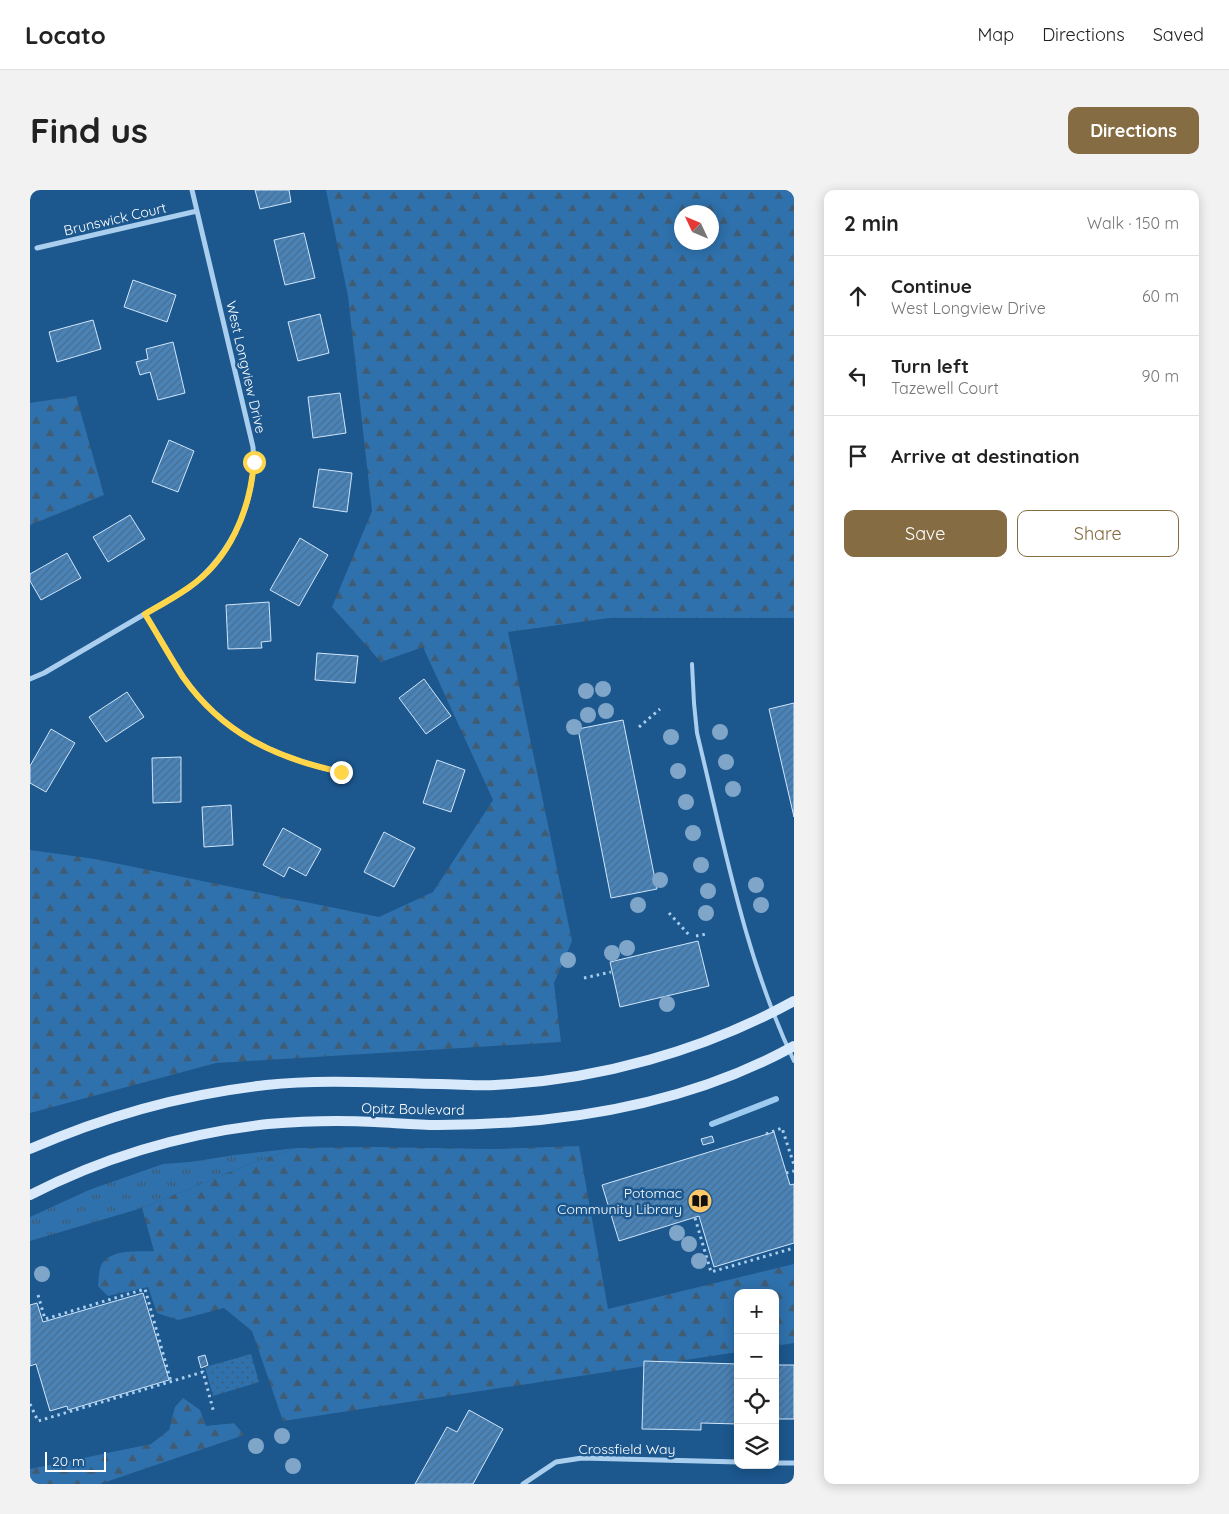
<!DOCTYPE html>
<meta charset="utf-8">
<style>
body{margin:0;font-family:Quicksand,sans-serif;background:#f2f2f2;color:#222}
.controls{position:absolute;right:15px;bottom:15px;display:grid;overflow:hidden;border-radius:10px;box-shadow:0 2px 12px #0003}
.controls button{width:45px;height:45px;display:grid;place-items:center;padding:0;border:0;border-bottom:1px solid #e0e0e0;background:#fff;color:#222;font:25px sans-serif}
.compass{position:absolute;left:644px;top:15px;width:45px;height:45px;border-radius:50%;background:#fff;box-shadow:0 2px 12px #0003;rotate:314deg}
.scale{position:absolute;left:15px;bottom:12px;width:61px;box-sizing:border-box;padding-left:5px;border:2px solid #fff;border-top:0;font-size:14px;line-height:18px;white-space:nowrap;color:#fff;-webkit-text-stroke:4px #1c578e;paint-order:stroke}
.stop{position:absolute;width:15px;height:15px;margin:-11px;border:4px solid #ffd54a;border-radius:50%;background:#fff}
.stop.end{background:#ffd54a;border-color:#fff;box-shadow:0 1px 5px #0008}
.list{margin:0;padding:0;list-style:none}
h2{display:flex;justify-content:space-between;align-items:center;height:65px;margin:0;padding:0 20px;font-size:21px}
h2 small{font-size:16px;font-weight:400;color:#767676}
.list li{display:grid;grid-template-columns:32px 1fr auto;gap:15px;align-items:center;box-sizing:border-box;height:80px;padding:0 20px;border-top:1px solid #e0e0e0}
.list b{display:block;font-size:19px;white-space:nowrap}
.list p{margin:0;font-size:16px;white-space:nowrap;color:#767676}
.list em{font-size:16px;font-style:normal;color:#767676}
.actions{display:flex;gap:10px;padding:15px 20px}
.actions a{flex:1;padding:11px 0;border:1px solid #856c42;border-radius:10px;text-align:center;font-size:18px;color:#856c42}
.actions .main{background:#856c42;color:#fff}
.icon{flex:none;width:28px;height:28px;fill:none;stroke:currentColor;stroke-width:2;stroke-linecap:round;stroke-linejoin:round}
.map{position:relative;flex:none;width:764px;height:1294px;overflow:hidden;border-radius:10px}
header{display:flex;align-items:center;gap:30px;box-sizing:border-box;height:70px;padding:0 25px;background:#fff;border-bottom:1px solid #e0e0e0}
header strong{font-size:24px}
nav{display:flex;gap:28px;margin-inline-start:auto;font-size:18px}
.intro{display:flex;align-items:center;justify-content:space-between;box-sizing:border-box;height:120px;padding:0 30px}
h1{margin:0;font-size:35px}
.button{padding:12px 22px;border-radius:10px;background:#856c42;color:#fff;font-size:18px;font-weight:700}
main{display:flex;gap:30px;padding:0 30px}
aside{flex:1;background:#fff;border-radius:10px;box-shadow:0 2px 12px #0003}
.map>svg:first-child{display:block}
.grass{fill:url(#grass-tufts)}
.forest{fill:url(#forest-firs);fill-rule:evenodd}
.park{fill:url(#park-dots)}
.lines{fill:none;stroke-linecap:round;stroke-linejoin:round}
.stream{stroke:#9dcaef;stroke-width:6}
.building{fill:url(#building-hatch);stroke:#d0e6fa}
.path{stroke:#aaceed;stroke-width:3;stroke-dasharray:2.5 4;stroke-linecap:butt}
.service{stroke:#aaceed;stroke-width:4}
.minor{stroke:#aaceed;stroke-width:5}
.secondary{stroke:#d7e9fa;stroke-width:10}
.tree{fill:#7fa6c9}
.route{stroke:#ffd54a;stroke-width:6}
.labels{text-anchor:middle;dominant-baseline:central;stroke-width:5;stroke-linejoin:round;paint-order:stroke}
.street-label{font-size:14px;fill:#fff;stroke:#1c578e}
.poi-label{font-size:14px;fill:#fff;stroke:#1c578e;text-anchor:end}
</style>
<header>
<strong>Locato</strong>
<nav><a>Map</a><a>Directions</a><a>Saved</a></nav>
</header>
<div class="intro"><h1>Find us</h1><a class="button">Directions</a></div>
<main>
<div class="map">
<svg width="764" height="1294" viewBox="0 0 764 1294">
<defs>
<pattern id="grass-tufts" width="24" height="20" patternUnits="userSpaceOnUse" patternTransform="scale(1.25)"><rect width="24" height="20" fill="#2f71ac"/><path d="M3 7l-1-3M5 7V3M7 7l1-3M15 17l-1-3M17 17v-4M19 17l1-3" fill="none" stroke="#405b72"/></pattern>
<pattern id="forest-firs" width="22" height="20" patternUnits="userSpaceOnUse" patternTransform="scale(1.25)"><rect width="22" height="20" fill="#2f71ac"/><path d="M5 1l3.5 6h-7zM16 11l3.5 6h-7z" fill="#405b72"/></pattern>
<pattern id="park-dots" width="8" height="8" patternUnits="userSpaceOnUse" patternTransform="scale(1.25)"><rect width="8" height="8" fill="#2f71ac"/><path d="M2 2h.1M6 6h.1" fill="none" stroke="#405b72" stroke-width="1.8" stroke-linecap="round"/></pattern>
<pattern id="building-hatch" width="6" height="6" patternUnits="userSpaceOnUse" patternTransform="scale(1.25)"><rect width="6" height="6" fill="#4983b8"/><path d="M-1 1l2-2M0 6l6-6M5 7l2-2" fill="none" stroke="#4a6d8d"/></pattern>
</defs>
<rect width="100%" height="100%" fill="#1c578e"/>
<!-- grass -->
<path class="grass" d="M267 958 227 971 112 1018 0 1051V1027L59 1000 133 974 160 972 205 965Z"/>
<!-- forest -->
<path class="forest" d="M296 0H764V428H579L478 442 542 751 524 793 531 852 186 873 0 923V660L65 669 349 727 403 702 463 610 393 457 351 472 302 417 342 321 318 106ZM682 22V52H652V22Z
M46 206 74 305 0 335V213Z
M549 956 578 1119 764 1074V1153L745 1156V1103H708V1162L253 1231 222 1141 194 1118 148 1130 127 1123 118 1097 78 1106 68 1096C69 1088 68 1076 75 1070 87 1059 109 1062 124 1061L112 1018 227 971 267 958 342 957 463 959Z
M153 1208 170 1220 176 1236 204 1233 214 1245 70 1294H0V1279L121 1254 139 1240 145 1217Z"/>
<!-- park -->
<path class="park" d="M221 1164 229 1192 183 1206 175 1177Z"/>
<g class="lines">
<!-- stream -->
<path class="stream" d="M682 934 746 909"/>
</g>
<!-- building -->
<path class="building" d="M225 0H259L261 12 230 19Z
M274 43 285 88 255 95 244 50Z
M103 90 146 105 137 132 94 117Z
M290 124 299 163 268 171 258 132Z
M63 130 71 159 27 172 19 142Z
M143 152 155 203 128 210 120 182 110 185 106 172 118 169 116 159Z
M310 203 316 243 283 248 278 207Z
M139 250 164 261 148 302 122 292Z
M289 279 322 283 317 322 283 317Z
M100 325 115 349 78 372 63 347Z
M270 348 298 365 269 416 240 400Z
M37 363 51 388 11 410 0 391V384Z
M239 412 241 451 231 452 232 458 198 459 196 415Z
M287 463 328 466 325 493 285 490Z
M394 489 421 526 396 544 369 508Z
M97 502 114 527 76 552 59 527Z
M764 513V627L739 519Z
M593 530 627 699 581 708 548 539Z
M21 539 45 553 16 602 0 593V576Z
M151 567V612L123 613 122 568Z
M407 570 435 580 421 622 393 613Z
M201 615 203 655 174 657 172 617Z
M253 638 291 659 276 686 259 677 254 687 233 675Z
M354 642 385 658 364 697 334 682Z
M668 751 679 796 590 817 580 772Z
M744 942 760 995 764 994V1053L684 1077 669 1026 589 1051 572 995Z
M682 946 684 952 673 955 671 949Z
M113 1103 139 1190 38 1220 37 1216 20 1221 6 1174 0 1176V1115L7 1113 13 1132Z
M175 1165 178 1175 171 1178 168 1167Z
M614 1171 708 1174V1234L671 1233V1240L612 1239Z
M745 1175H764V1229H747V1235H745Z
M439 1220 473 1239 443 1294H385L417 1237 427 1242Z"/>
<g class="lines">
<!-- path -->
<path class="path" d="M609 537 630 519
M639 723 661 747
M666 746 677 744
M554 788 581 782
M736 944 752 938 764 975
M756 983 764 981
M665 1028 681 1082 764 1058
M8 1105 15 1129 115 1099 141 1192
M0 1214 8 1231 173 1182 184 1223"/>
<!-- service -->
<path class="service" d="M662 474 664 513 667 543C694 654 715 768 764 871"/>
<!-- minor -->
<path class="minor" d="M7 58 167 21
M115 424C128 445 140 467 153 487 192 543 245 568 311 582
M0 489 14 483 159 398C202 363 227 312 223 257L162 0
M745 1273H764
M493 1294 526 1272 552 1268 708 1272"/>
<!-- secondary -->
<path class="secondary" d="M0 959C75 926 154 904 236 895 293 889 352 893 410 894 428 894 447 896 465 895 568 890 673 861 764 811
M0 1005C74 967 156 943 238 934 273 931 309 930 345 932 366 933 387 935 408 935 529 935 657 915 764 856"/>
</g>
<!-- trees -->
<g class="tree">
<circle cx="573" cy="499" r="8"/>
<circle cx="556" cy="501" r="8"/>
<circle cx="576" cy="521" r="8"/>
<circle cx="558" cy="525" r="8"/>
<circle cx="544" cy="537" r="8"/>
<circle cx="690" cy="542" r="8"/>
<circle cx="641" cy="547" r="8"/>
<circle cx="696" cy="572" r="8"/>
<circle cx="648" cy="581" r="8"/>
<circle cx="703" cy="599" r="8"/>
<circle cx="656" cy="612" r="8"/>
<circle cx="663" cy="643" r="8"/>
<circle cx="671" cy="675" r="8"/>
<circle cx="630" cy="690" r="8"/>
<circle cx="726" cy="695" r="8"/>
<circle cx="678" cy="701" r="8"/>
<circle cx="608" cy="715" r="8"/>
<circle cx="731" cy="715" r="8"/>
<circle cx="676" cy="723" r="8"/>
<circle cx="597" cy="758" r="8"/>
<circle cx="582" cy="763" r="8"/>
<circle cx="538" cy="770" r="8"/>
<circle cx="637" cy="814" r="8"/>
<circle cx="647" cy="1043" r="8"/>
<circle cx="659" cy="1054" r="8"/>
<circle cx="669" cy="1071" r="8"/>
<circle cx="12" cy="1084" r="8"/>
<circle cx="252" cy="1246" r="8"/>
<circle cx="226" cy="1256" r="8"/>
<circle cx="263" cy="1276" r="8"/>
</g>
<g class="lines">
<!-- route -->
<path class="route" d="M224 272C220 320 200 370 158 398 144 408 129 416 115 424 128 445 140 467 153 487 192 543 245 568 311 582"/>
</g>
<!-- icons -->
<defs>
<symbol id="library-disc" viewBox="-11 -11 22 22"><circle r="9.5" fill="#fec768" stroke="#1c578e"/><path d="M-6-4Q-3-5.5-.7-3.5V5Q-3 3-6 4ZM6-4Q3-5.5 .7-3.5V5Q3 3 6 4Z" fill="#111"/></symbol>
</defs>
<g fill-rule="evenodd">
<use href="#library-disc" x="656" y="997" width="28" height="28"/>
</g>
<g class="labels">
<!-- street labels -->
<g class="street-label">
<text transform="translate(85 29) rotate(-13)">Brunswick Court</text>
<text transform="translate(216 177) rotate(77)">West Longview Drive</text>
<text transform="translate(383 919) rotate(1)">Opitz Boulevard</text>
<text x="597" y="1259">Crossfield Way</text>
</g>
<!-- poi labels -->
<g class="poi-label">
<text x="652" y="1003">Potomac<tspan x="652" dy="16">Community Library</tspan></text>
</g>
</g>
</svg>
<div class="controls">
<button>+</button>
<button>−</button>
<button><svg class="icon" aria-label="locate" viewBox="0 0 24 24"><circle cx="12" cy="12" r="6"/><path d="M12 2v4M12 18v4M2 12h4M18 12h4"/></svg></button>
<button><svg class="icon" aria-label="layers" viewBox="0 0 24 24"><path d="M12 4l9 5-9 5-9-5zM3 14l9 5 9-5"/></svg></button>
</div>
<svg class="compass" viewBox="-18 -18 36 36"><path d="M0-13l5 13h-10z" fill="#e53935"/><path d="M0 13l5-13h-10z" fill="#767676"/></svg>
<div class="scale">20 m</div>
<div class="stop" style="left:224px;top:272px"></div>
<div class="stop end" style="left:311px;top:582px"></div>
</div>
<aside>
<h2>2 min<small>Walk · 150 m</small></h2>
<ul class="list">
<li><svg class="icon" aria-label="ahead" viewBox="0 0 24 24"><path d="M12 20V5M6 11l6-6 6 6"/></svg><div><b>Continue</b><p>West Longview Drive</p></div><em>60 m</em></li>
<li><svg class="icon" aria-label="left" viewBox="0 0 24 24"><path d="M17 20v-9H6M10 6l-5 5 5 5"/></svg><div><b>Turn left</b><p>Tazewell Court</p></div><em>90 m</em></li>
<li><svg class="icon" aria-label="arrive" viewBox="0 0 24 24"><path d="M6 21V4h12l-3 4 3 4H6"/></svg><div><b>Arrive at destination</b></div></li>
</ul>
<div class="actions"><a class="main">Save</a><a>Share</a></div>
</aside>
</main>
